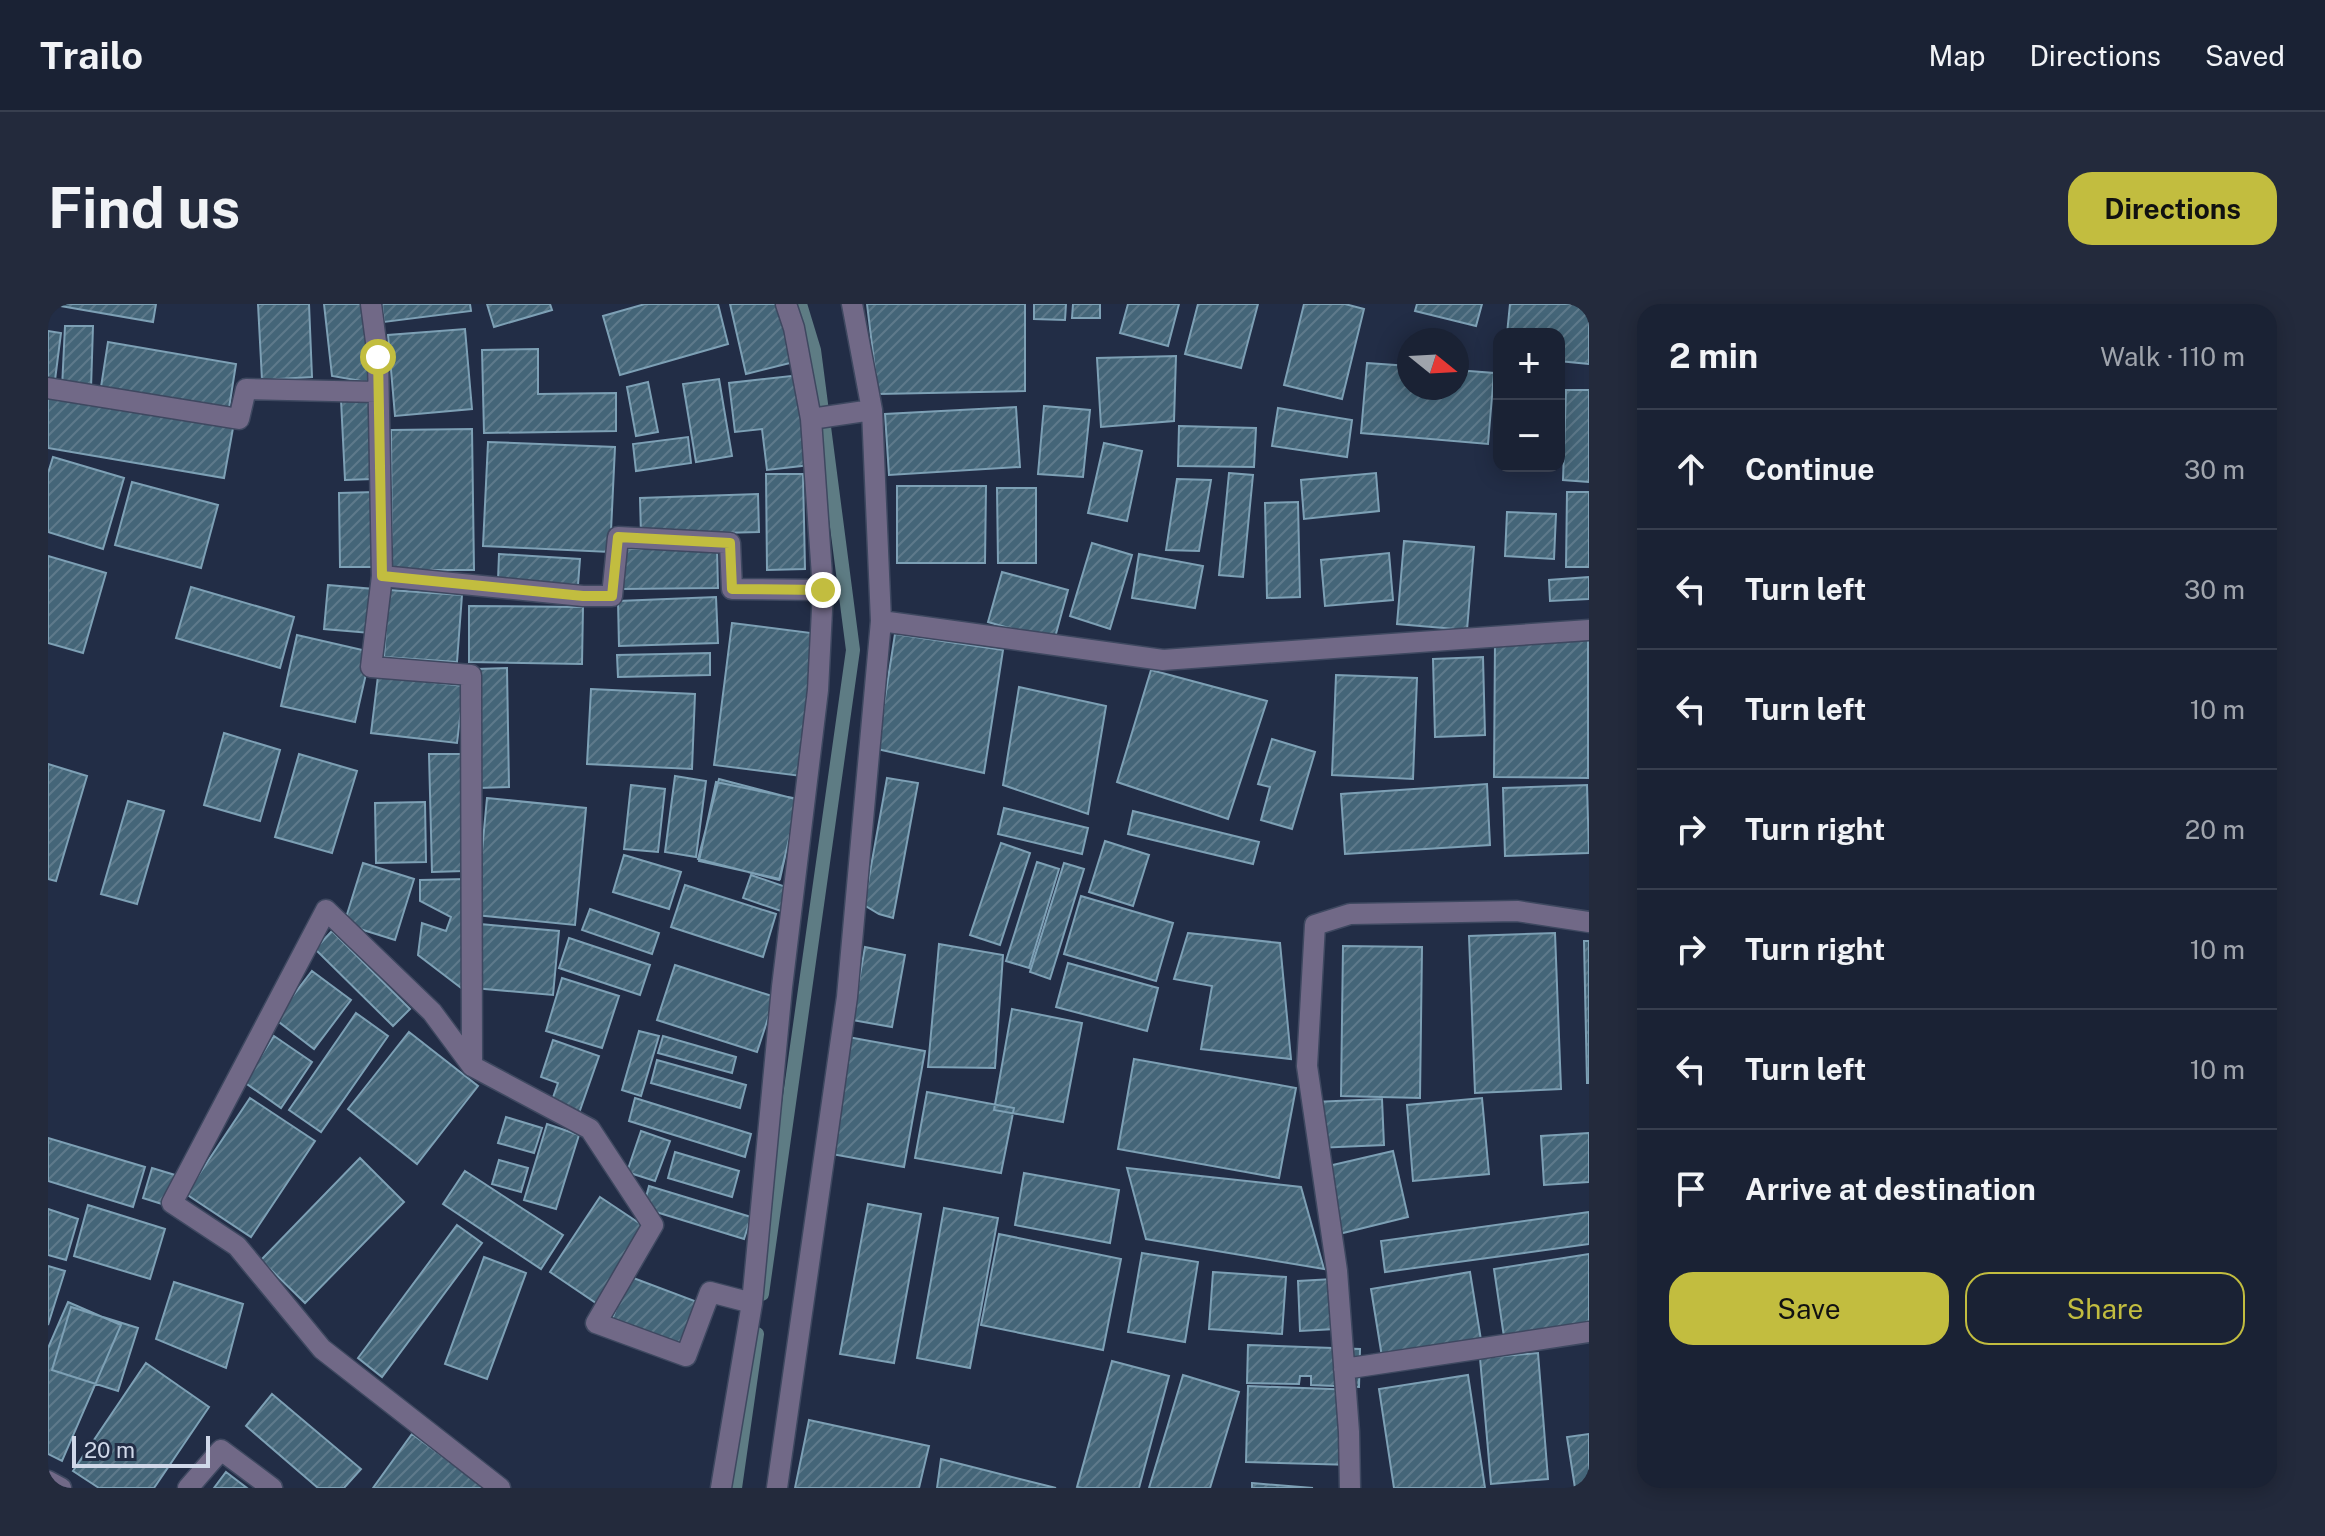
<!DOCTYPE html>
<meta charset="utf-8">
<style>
body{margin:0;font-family:"Public Sans",sans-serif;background:#232a3c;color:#f1f3f6}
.controls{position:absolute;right:24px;top:24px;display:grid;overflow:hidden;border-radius:16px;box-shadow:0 4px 20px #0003}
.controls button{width:72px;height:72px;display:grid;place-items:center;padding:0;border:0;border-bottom:2px solid #383f4f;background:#1a2234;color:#f1f3f6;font:40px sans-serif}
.compass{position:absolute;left:1349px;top:24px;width:72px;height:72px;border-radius:50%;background:#1a2234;box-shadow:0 4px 20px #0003;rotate:108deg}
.scale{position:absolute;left:24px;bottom:20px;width:138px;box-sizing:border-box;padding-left:8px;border:4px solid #d0d8e9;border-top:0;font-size:22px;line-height:28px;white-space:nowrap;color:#d0d8e9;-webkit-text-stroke:6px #222d46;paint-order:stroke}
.stop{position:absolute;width:24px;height:24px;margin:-18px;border:6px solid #c2bd3f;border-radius:50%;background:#fff}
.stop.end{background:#c2bd3f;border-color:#fff;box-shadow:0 2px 8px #0008}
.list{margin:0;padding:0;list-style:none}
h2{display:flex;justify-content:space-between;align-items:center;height:104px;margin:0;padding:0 32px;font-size:34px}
h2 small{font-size:26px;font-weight:400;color:#9fa4ac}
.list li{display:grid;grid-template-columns:52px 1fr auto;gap:24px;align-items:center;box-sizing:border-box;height:120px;padding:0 32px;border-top:2px solid #383f4f}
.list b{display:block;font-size:30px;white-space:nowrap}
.list em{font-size:26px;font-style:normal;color:#9fa4ac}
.actions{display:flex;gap:16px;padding:24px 32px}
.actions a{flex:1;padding:18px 0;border:2px solid #c2bd3f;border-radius:24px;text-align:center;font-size:28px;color:#c2bd3f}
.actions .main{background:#c2bd3f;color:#111}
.icon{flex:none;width:44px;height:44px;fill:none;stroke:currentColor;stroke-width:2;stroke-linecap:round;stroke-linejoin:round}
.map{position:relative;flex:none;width:1541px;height:1184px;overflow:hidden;border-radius:24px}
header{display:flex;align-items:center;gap:48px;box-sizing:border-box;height:112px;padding:0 40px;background:#1a2234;border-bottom:2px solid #383f4f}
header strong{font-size:38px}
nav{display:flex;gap:44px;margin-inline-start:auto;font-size:28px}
.intro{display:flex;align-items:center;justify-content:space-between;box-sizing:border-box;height:192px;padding:0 48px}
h1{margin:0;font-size:56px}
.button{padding:20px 36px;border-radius:24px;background:#c2bd3f;color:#111;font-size:28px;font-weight:700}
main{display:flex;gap:48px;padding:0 48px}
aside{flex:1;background:#1a2234;border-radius:24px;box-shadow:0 4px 20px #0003}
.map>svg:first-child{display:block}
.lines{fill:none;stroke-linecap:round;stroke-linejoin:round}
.stream{stroke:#5e7c84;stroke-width:14}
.building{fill:url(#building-hatch);stroke:#7da0b5;stroke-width:2}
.minor-casing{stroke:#3e4860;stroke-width:23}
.minor{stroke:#716987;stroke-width:20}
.route{stroke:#c2bd3f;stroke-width:10}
</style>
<header>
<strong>Trailo</strong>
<nav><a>Map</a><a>Directions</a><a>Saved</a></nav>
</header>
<div class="intro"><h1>Find us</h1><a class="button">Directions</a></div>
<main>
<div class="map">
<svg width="1541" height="1184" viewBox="0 0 1541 1184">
<defs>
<pattern id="building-hatch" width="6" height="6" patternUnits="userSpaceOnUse" patternTransform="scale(2)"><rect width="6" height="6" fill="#446578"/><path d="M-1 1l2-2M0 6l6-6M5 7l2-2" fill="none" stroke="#5e7a8b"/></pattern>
</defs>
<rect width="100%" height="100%" fill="#222d46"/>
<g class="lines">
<!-- stream -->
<path class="stream" d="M714 990 805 346 766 46 752 0
M687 1184 709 1030"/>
</g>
<!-- building -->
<path class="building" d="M1 0H108L105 18Z
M210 0H261L264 73 214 76Z
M276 0H316L325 79 284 72Z
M334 0H422L423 7 336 18Z
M439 0H502L504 6 446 23Z
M597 0H670L680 40 572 71 555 12Z
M682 0H733L746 58 698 70Z
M819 0H977V87L830 90Z
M986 0H1018L1017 16 986 15Z
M1025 0H1052V14H1024Z
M1080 0H1131L1120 42 1072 29Z
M1150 0H1210L1193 64 1137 50Z
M1256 0H1297L1316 5 1294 95 1236 81Z
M1369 0H1434L1428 22 1367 7Z
M1462 0H1541V60L1511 57V30H1459Z
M17 22H45L43 85 14 84Z
M417 25 424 105 347 112 340 31Z
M0 27 13 29 7 76 0 75Z
M60 38 188 60 181 104 53 83Z
M490 45V90L568 89V127L436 129 434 46Z
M1128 52 1126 117 1053 123 1049 54Z
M1319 59 1361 62V84H1409V66L1446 69 1440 140 1313 129Z
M752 71 762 161 719 166 714 125 687 128 681 79Z
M671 75 684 152 648 158 635 80Z
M600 78 610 128 588 132 579 83Z
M1518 86H1541V178L1515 176Z
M0 92 185 124 176 174 0 144Z
M323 94 325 175 297 176 293 96Z
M996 102 1042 106 1035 173 990 170Z
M968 103 972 163 841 171 837 110Z
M1230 104 1304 116 1299 153 1224 142Z
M1131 122 1208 124 1206 163 1130 162Z
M424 125 426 266H344L343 126Z
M640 133 643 159 588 167 585 140Z
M440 138 567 143 562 248 435 242Z
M1056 139 1094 147 1079 217 1040 209Z
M5 153 76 174 55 245 0 228V169Z
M1181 169 1205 171 1195 273 1171 271Z
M1328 169 1331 207 1256 215 1253 176Z
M718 170H755L757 265 719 266Z
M1129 175 1163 176 1151 247 1118 246Z
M84 178 170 201 153 264 67 241Z
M849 182H938L937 259H849Z
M949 184H988V259H950Z
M327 188 328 263H292L291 189Z
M1519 188H1541V263H1518Z
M710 190 711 228 593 231 592 194Z
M1250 198 1252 293 1219 294 1217 199Z
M1459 208 1508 210 1506 255 1457 252Z
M1356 237 1426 243 1419 326 1349 320Z
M1044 239 1084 251 1062 325 1022 312Z
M669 244 670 284 574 285 573 245Z
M1341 249 1345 296 1277 302 1273 256Z
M451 250 532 255 530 281 450 276Z
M1091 250 1155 262 1147 304 1084 294Z
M0 252 58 269 35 349 0 339Z
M954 268 1020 286 1006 337 940 318Z
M1541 273V295L1502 297 1501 276Z
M280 281 326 285 322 329 276 325Z
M143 283 246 313 232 364 128 334Z
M341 286 414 291 409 358 336 353Z
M668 293 670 339 571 342 570 297Z
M421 302 535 303 534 360 421 358Z
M684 319 771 330 753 472 666 461Z
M847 330 955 346 936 469 829 445Z
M249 331 323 348 307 418 233 402Z
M1447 335 1540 336V474L1446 473Z
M662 349V371L570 373 569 351Z
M1435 353 1437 431 1387 433 1385 355Z
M459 364 461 483 431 484 429 365Z
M1103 366 1219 397 1180 515 1069 478Z
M1288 371 1369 374 1365 475 1284 471Z
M330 372 416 382 409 439 323 429Z
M971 383 1058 402 1040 510 955 481Z
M543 385 647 390 644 465 539 460Z
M176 429 232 446 212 517 156 501Z
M1224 435 1267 448 1244 525 1213 516 1222 483 1210 480Z
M251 450 309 467 284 549 227 533Z
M381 450H413L416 567 384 568Z
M0 460 39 472 8 577 0 575Z
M627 472 658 477 648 553 617 548Z
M839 474 870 479 845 614 831 610 816 601Z
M671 475 751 496 731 576 650 555Z
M668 478 750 495 732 575 651 557Z
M1439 480 1442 541 1297 550 1293 490Z
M583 481 617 485 610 548 576 545Z
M1539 481 1541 549 1457 552 1455 484Z
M439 494 538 504 527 621 428 611Z
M80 497 116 507 89 600 53 590Z
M377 498 378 558 328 559 327 499Z
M956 504 1040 524 1034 550 950 530Z
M1085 507 1211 538 1205 560 1080 530Z
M1057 537 1101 551 1085 602 1041 588Z
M953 539 982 549 952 641 922 631Z
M576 551 633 568 621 605 565 588Z
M989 558 1011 565 981 664 958 657Z
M315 559 366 575 347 636 296 620Z
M1016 559 1036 565 1002 675 982 668Z
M703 571 741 584 733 607 695 594Z
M419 575 421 690 370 651 374 619 398 627 403 613 372 597V576Z
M637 581 728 610 715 653 623 623Z
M1033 592 1125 619 1108 677 1016 650Z
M542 605 611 629 604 650 534 626Z
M432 620 511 627 505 691 426 684Z
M284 627 362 705 345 722 267 645Z
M1140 629 1232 639 1243 755 1153 745 1164 682 1126 675Z
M1507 629 1513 785 1427 789 1421 632Z
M521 634 602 661 592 691 511 664Z
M1536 637H1541V779H1539Z
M891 640 955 651 947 764 880 763Z
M1295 642 1374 643 1372 794 1293 792Z
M817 643 857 651 844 723 804 716Z
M1020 659 1110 684 1099 727 1008 703Z
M627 661 727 693 709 748 609 716Z
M264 667 303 696 266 745 227 715Z
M514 674 571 692 554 744 498 727Z
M964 705 1034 719 1015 818 946 806Z
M308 709 340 732 273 828 241 806Z
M591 727 611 732 593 792 574 786Z
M361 728 430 782 369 860 300 805Z
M226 732 264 758 233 804 196 778Z
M615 732 688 753 684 769 610 749Z
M800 733 877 747 856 863 778 849Z
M505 736 551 752 530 812 502 802 510 779 493 773Z
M1086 755 1248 784 1231 874 1070 845Z
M609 756 698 781 692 804 603 779Z
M879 788 966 804 953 869 867 854Z
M202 794 267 837 203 933 138 890Z
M587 794 703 830 697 853 581 817Z
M1434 794 1441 870 1365 877 1359 801Z
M1334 795 1336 841 1268 844 1266 798Z
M458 813 494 824 486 849 450 839Z
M499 820 531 831 508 905 476 896Z
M593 827 622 837 607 877 579 868Z
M1541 829V878L1496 881 1493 832Z
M0 834 97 863 85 903 0 877Z
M1345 847 1360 913 1291 930 1276 863Z
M627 848 691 867 684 893 620 874Z
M312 854 356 898 257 999 213 956Z
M451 856 480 864 473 888 444 880Z
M104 864 127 871 117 901 95 894Z
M1079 864 1253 883 1276 965 1098 935Z
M417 867 515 931 493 965 395 900Z
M976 869 1071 886 1062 939 967 921Z
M601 882 703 913 696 935 595 904Z
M552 893 597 923 548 999 502 968Z
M820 900 873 910 846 1059 792 1050Z
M40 901 117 925 102 975 26 952Z
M896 904 950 914 922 1064 869 1054Z
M0 905 30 915 18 956 0 951Z
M1541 908V940L1337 968 1333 937Z
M409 921 434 939 334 1073 310 1054Z
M951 930 1073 955 1055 1046 933 1021Z
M1094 949 1150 958 1137 1038 1080 1028Z
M1541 950V1019L1456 1033 1446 965Z
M436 953 478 969 439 1075 397 1060Z
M0 962 17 967 0 1021Z
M1165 968 1238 973 1234 1030 1161 1025Z
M1422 968 1433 1036 1334 1053 1323 985Z
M580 972 652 999 637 1043 564 1016Z
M1285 975 1287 1025 1252 1027 1250 977Z
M126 978 195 1000 178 1064 108 1035Z
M20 998 73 1021 14 1157 0 1150V1044Z
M23 1003 90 1024 70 1087 4 1066Z
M1200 1041 1312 1045 1311 1083 1263 1081V1072H1252L1251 1080 1199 1079Z
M1490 1049 1500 1175 1443 1180 1432 1054Z
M1064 1057 1121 1072 1091 1184H1034L1029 1183Z
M98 1059 161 1103 106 1184H51L25 1167Z
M1135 1071 1191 1088 1162 1184H1101Z
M1420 1071 1437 1184H1346L1331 1085Z
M1200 1082 1308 1086 1305 1161 1198 1158Z
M224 1090 313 1165 296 1184H270L198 1122Z
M761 1116 881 1142 871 1184H747Z
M364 1130 438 1184H325Z
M1541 1130V1184H1527L1519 1133Z
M893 1155 1008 1184H889Z
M178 1168 199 1184H166Z
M1204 1179 1265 1184H1204Z"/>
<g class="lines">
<defs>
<path id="minor" d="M323 0 330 53 334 272 535 292H564L570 233 682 239 684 285 775 286
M804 0 824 106 833 317 1115 356 1541 326
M0 84 191 115 198 85 330 88
M763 115 824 106
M334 272 323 363 423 371 424 762 542 825 605 921 548 1019 638 1052 662 988 704 999
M424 762 384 708 278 606 124 899 189 942 274 1045 452 1184
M1296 1065 1541 1028
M0 1177 13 1184
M140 1184 173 1146 224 1184
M673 1184 704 999 734 683 770 386 775 286 763 115 746 24 738 0
M729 1184 799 693 833 317
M1302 1184 1301 1128 1289 967 1259 762 1267 621 1302 610 1469 607 1541 618"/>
</defs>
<!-- minor casing -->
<use href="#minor" class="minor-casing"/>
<!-- minor -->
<use href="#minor" class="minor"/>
</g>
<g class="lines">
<!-- route -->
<path class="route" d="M330 53 334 272 535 292H564L570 233 682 239 684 285 775 286"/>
</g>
</svg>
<div class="controls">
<button>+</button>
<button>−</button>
</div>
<svg class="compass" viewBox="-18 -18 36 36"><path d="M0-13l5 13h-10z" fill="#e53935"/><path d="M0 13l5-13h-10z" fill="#9fa4ac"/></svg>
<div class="scale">20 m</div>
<div class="stop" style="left:330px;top:53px"></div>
<div class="stop end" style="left:775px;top:286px"></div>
</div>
<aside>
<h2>2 min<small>Walk · 110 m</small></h2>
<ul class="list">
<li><svg class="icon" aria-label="ahead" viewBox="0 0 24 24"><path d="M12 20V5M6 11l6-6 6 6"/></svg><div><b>Continue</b></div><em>30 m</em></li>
<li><svg class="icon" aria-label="left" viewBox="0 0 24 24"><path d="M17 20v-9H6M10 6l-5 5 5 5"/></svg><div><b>Turn left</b></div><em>30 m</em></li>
<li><svg class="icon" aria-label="left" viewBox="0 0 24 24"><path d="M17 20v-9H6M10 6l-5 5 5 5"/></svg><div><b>Turn left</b></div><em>10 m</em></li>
<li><svg class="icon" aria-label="right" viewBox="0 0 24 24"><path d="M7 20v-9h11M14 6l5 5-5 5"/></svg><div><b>Turn right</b></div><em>20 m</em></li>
<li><svg class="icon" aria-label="right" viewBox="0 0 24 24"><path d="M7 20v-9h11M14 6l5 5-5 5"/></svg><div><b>Turn right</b></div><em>10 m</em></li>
<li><svg class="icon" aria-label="left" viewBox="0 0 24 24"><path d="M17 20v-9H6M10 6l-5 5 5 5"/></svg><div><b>Turn left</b></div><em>10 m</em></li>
<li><svg class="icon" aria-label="arrive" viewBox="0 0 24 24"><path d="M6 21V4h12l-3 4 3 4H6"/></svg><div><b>Arrive at destination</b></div></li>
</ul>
<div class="actions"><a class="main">Save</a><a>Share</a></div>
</aside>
</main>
